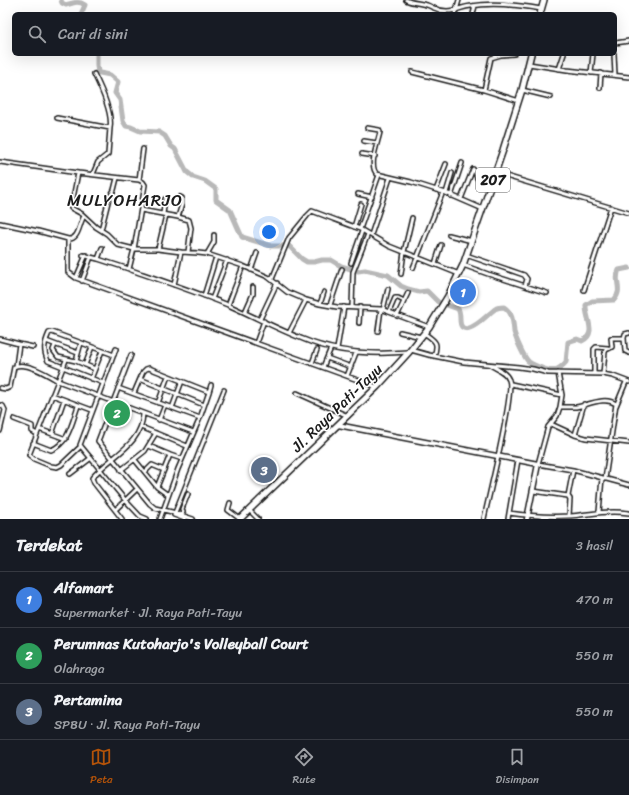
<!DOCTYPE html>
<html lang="id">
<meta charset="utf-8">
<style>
body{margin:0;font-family:Sriracha,sans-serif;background:#242831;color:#f1f3f6}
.you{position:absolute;left:269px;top:232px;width:14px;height:14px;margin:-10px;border:3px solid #fff;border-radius:50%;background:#1a73e8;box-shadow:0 0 0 6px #1a73e833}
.badge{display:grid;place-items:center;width:26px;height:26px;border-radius:50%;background:#b45309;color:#fff;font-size:13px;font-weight:700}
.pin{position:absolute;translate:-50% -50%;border:2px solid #fff;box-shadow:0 1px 4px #0006}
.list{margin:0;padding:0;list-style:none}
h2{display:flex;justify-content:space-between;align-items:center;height:52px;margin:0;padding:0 16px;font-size:17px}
h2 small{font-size:13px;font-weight:400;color:#9ea1a6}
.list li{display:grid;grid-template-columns:26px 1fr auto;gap:12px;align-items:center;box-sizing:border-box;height:56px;padding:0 16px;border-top:1px solid #363941}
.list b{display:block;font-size:15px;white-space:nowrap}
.list p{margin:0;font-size:13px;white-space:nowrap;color:#9ea1a6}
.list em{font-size:13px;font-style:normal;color:#9ea1a6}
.icon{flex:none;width:22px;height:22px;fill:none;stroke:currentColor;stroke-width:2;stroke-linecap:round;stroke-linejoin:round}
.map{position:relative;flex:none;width:629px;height:519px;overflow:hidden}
.search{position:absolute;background:#171b24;box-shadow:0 4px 16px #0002;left:12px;right:12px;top:12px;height:44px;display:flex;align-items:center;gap:10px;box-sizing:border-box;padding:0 14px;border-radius:6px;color:#9ea1a6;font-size:15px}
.sheet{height:220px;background:#171b24}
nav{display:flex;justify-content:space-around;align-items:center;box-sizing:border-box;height:56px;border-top:1px solid #363941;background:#171b24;font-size:11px;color:#9ea1a6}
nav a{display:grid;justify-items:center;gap:2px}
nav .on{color:#b45309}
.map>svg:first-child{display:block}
.green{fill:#e2e2e2;stroke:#7f7f7f}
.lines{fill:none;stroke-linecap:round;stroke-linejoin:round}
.river{stroke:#b8b8b8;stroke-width:5}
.minor-casing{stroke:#1c1c1c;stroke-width:6}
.tertiary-casing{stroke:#1c1c1c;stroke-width:7}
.primary-casing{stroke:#1c1c1c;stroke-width:8}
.minor{stroke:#fff;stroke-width:3}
.tertiary{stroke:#fff;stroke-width:4}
.primary{stroke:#fff;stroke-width:5}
.labels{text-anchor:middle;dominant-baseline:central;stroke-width:3;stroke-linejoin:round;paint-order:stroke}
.shield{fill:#fff;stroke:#606060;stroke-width:1}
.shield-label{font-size:14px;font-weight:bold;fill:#1c1c1c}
.street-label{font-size:15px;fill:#1c1c1c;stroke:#fff}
.quarter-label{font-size:17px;letter-spacing:1px;fill:#1c1c1c;stroke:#fff}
</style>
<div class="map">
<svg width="629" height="519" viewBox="0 0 629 519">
<rect width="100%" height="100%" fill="#fff"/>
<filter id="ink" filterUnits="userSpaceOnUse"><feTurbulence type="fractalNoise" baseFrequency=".025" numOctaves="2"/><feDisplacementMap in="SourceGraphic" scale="8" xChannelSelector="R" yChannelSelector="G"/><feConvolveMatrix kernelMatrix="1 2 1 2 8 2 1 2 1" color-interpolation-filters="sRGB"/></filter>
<g filter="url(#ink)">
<!-- green -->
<path class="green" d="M114 405 124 409 120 422 109 418Z"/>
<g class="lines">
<!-- river -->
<path class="river" d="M61 0 62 3 66 5C73 3 78 0 85 5L81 14
M97 54V66L98 72 100 73 110 75 118 82 115 93 120 100 123 121 126 126 131 127 140 131 159 132 165 136 171 146 175 149 187 172 193 177 205 181 216 189V200L230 210 242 237 271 246H289L302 259 307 262H314L322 260H331L341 266 358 271 365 270 388 275 401 286 408 289 419 292 427 291 438 302 458 309C462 315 458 323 462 327 470 335 489 313 495 309 498 307 501 307 504 307 513 313 513 322 514 332 516 339 524 358 529 362 533 365 539 367 544 369 554 372 559 370 566 362L568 342 577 339 582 341C598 334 585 317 586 305L592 301 614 300C624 289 613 281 619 270L629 268"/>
<defs>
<path id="minor" d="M406 0C412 3 420 3 427 5 435 8 437 11 447 11 456 11 462 7 471 6 494 2 518 5 541 9
M455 14 459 0
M473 14 475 6
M615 43 629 41
M614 54 615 75
M529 64 567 70 629 77
M559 69 564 54
M412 72 484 90 519 101
M591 73 593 54
M94 74C101 88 113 113 110 128
M600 88 601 73
M484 90 491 58 501 55 514 54
M522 90 551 97
M57 118 110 128 108 154 98 162 93 174
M367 128 379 130 380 132C378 143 368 166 377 174L411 182 446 193 483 209
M364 141 377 143
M362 154 375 156
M0 162 78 173 139 180 143 182 145 185 134 249H158L181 252 198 253 207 254 243 266 268 277 287 292 306 300 320 304 337 307 381 309 429 327
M78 173 71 208 82 214 96 227 107 234 118 245 134 249 129 269 131 270C163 281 196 292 228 305 253 316 277 329 303 339 336 353 372 355 408 352
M496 173 629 213
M139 180 143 149
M436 190 446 164
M446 193 452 173
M358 194 372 197
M451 196 462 163
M461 199 473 169 475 172 477 178 492 183
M141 210 178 217 189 220 191 228 188 252
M163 214 165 199
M178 217 182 204V198L180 197
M0 223 38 231 68 239V272L76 278 377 387
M354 227 361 204
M360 229 379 175
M101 230 109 198 114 190 117 178
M371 235 390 178
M449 235 472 241
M68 239C79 240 79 224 84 216
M102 248 98 259 129 269
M158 249 166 215
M207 254 214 242V235
M83 255 98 259
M466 255 524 275 527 279 525 286
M351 263 362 231
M435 264 441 245
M463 265 488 274 547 293
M413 268 443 192
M251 270 257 253
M401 274 404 252 412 218
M76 278 86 255
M272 279 289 238 307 216 312 211 360 229 389 246 459 274
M82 281 91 257
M174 285 181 252
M584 290 611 207
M204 296 216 257
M212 299 227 260
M320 304 324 292
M228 305 243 266
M330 305 342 269
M352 307 353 272 368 234
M383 310 388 289
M245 312 253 294V287
M389 312 395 298H398L404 301
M397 316 408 293
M260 319 277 283
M359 323 360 307
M378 331 381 309
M400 332 421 337
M289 333 306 300
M424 333C435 341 439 342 434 356
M629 333 625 334 624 338 625 351 629 353
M0 339 19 344 16 366
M46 341 78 353
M256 343 264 321
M19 344 33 347
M55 345 53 350 58 357 76 361 95 369 91 379
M116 349 80 445 125 500 140 516 147 519
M337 349 344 307
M411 350 429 355 464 362 519 367 533 369 548 373 603 374 613 376 629 382
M131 355 98 441 150 504 155 508 172 512 193 519
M327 358 351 367
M66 360 29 455 34 459 51 466 57 467 61 465 81 446
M76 361 81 343
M312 363 317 350
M85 365 92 347
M323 367 331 348
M95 369 102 351
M558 373 562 395 560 407 557 416 548 427 538 464 573 470 629 485
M594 374V349L596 347 608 348
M603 374 605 352 606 350 612 347 611 338H624
M347 376 356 353
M140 379 204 405
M103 383 48 361C43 351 44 344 49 333L52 332 114 355
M511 384 562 395
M0 388 6 389 10 387 14 367C26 361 48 375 58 381L193 432
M118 388 200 418
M209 392 211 385
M134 393 143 372 146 369 149 368 209 392 200 418 178 469 160 519
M297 393 348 416
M52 395 92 410
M158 403 168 376
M0 405 3 406 5 410 0 431
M616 406 626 382
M560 407C565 407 571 407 576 407 588 405 605 396 616 404L605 479
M172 408 182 381
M14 419 32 426V431L37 434
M159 420 165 405
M551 424 575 435 586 438 629 443
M141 427 187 446
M39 429 66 439
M52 434 64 400
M575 435 584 404
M33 443 51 450C69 443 72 422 78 406
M149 446 170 455 157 487 168 495
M170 455 182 459
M135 460 157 487
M121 470 145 451 156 433
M145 472 152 465 164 470
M70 474 91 458
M533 491 568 496 573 470
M568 496 570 499 569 516
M230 503 228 510 240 519
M115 510 137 489
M249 510 258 519
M599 512 602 478
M509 513C529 516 550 517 571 516 590 514 609 510 629 513
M174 515 224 390
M174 515 185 519
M182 515 183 512 182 509 188 494
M122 519 94 483 92 478C110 456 142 445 143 414
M484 519C488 498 515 393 509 380 506 372 497 369 490 365
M508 519 518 460"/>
<path id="tertiary" d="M338 425 538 464 527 519"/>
<path id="primary" d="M540 14 544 0
M240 519 377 387 409 352 429 327 448 296 463 265 503 150 522 90 531 54"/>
</defs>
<!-- minor casing -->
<use href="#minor" class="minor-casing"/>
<!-- tertiary casing -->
<use href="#tertiary" class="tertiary-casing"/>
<!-- primary casing -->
<use href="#primary" class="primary-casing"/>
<!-- minor -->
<use href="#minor" class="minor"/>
<!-- tertiary -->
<use href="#tertiary" class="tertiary"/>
<!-- primary -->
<use href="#primary" class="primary"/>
</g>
</g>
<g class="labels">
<!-- shield labels -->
<rect class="shield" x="476" y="168" width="34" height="24" rx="3"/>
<g class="shield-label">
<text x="493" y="180">207</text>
</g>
<!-- street labels -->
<g class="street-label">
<text transform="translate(337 408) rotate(-44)">Jl. Raya Pati-Tayu</text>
</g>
<!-- quarter labels -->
<g class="quarter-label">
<text x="125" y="200">MULYOHARJO</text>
</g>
</g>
</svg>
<div class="you"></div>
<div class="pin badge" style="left:463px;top:292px;background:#3f7fe0">1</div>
<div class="pin badge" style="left:117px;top:413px;background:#2e9e5b">2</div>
<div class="pin badge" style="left:264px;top:470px;background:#5c6f8a">3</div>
<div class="search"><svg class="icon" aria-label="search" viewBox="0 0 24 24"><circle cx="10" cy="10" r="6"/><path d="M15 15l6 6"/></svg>Cari di sini</div>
</div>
<section class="sheet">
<h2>Terdekat<small>3 hasil</small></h2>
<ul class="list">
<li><span class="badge" style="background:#3f7fe0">1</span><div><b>Alfamart</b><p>Supermarket · Jl. Raya Pati-Tayu</p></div><em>470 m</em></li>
<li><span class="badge" style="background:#2e9e5b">2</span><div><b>Perumnas Kutoharjo's Volleyball Court</b><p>Olahraga</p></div><em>550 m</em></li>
<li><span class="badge" style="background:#5c6f8a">3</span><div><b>Pertamina</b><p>SPBU · Jl. Raya Pati-Tayu</p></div><em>550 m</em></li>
</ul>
</section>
<nav>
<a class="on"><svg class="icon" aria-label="map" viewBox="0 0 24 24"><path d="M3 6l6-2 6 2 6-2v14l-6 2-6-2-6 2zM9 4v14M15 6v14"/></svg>Peta</a>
<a><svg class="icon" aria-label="directions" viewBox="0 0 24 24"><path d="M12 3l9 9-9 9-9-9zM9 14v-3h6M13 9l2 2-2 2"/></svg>Rute</a>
<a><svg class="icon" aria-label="saved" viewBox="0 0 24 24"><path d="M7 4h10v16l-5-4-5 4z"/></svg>Disimpan</a>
</nav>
